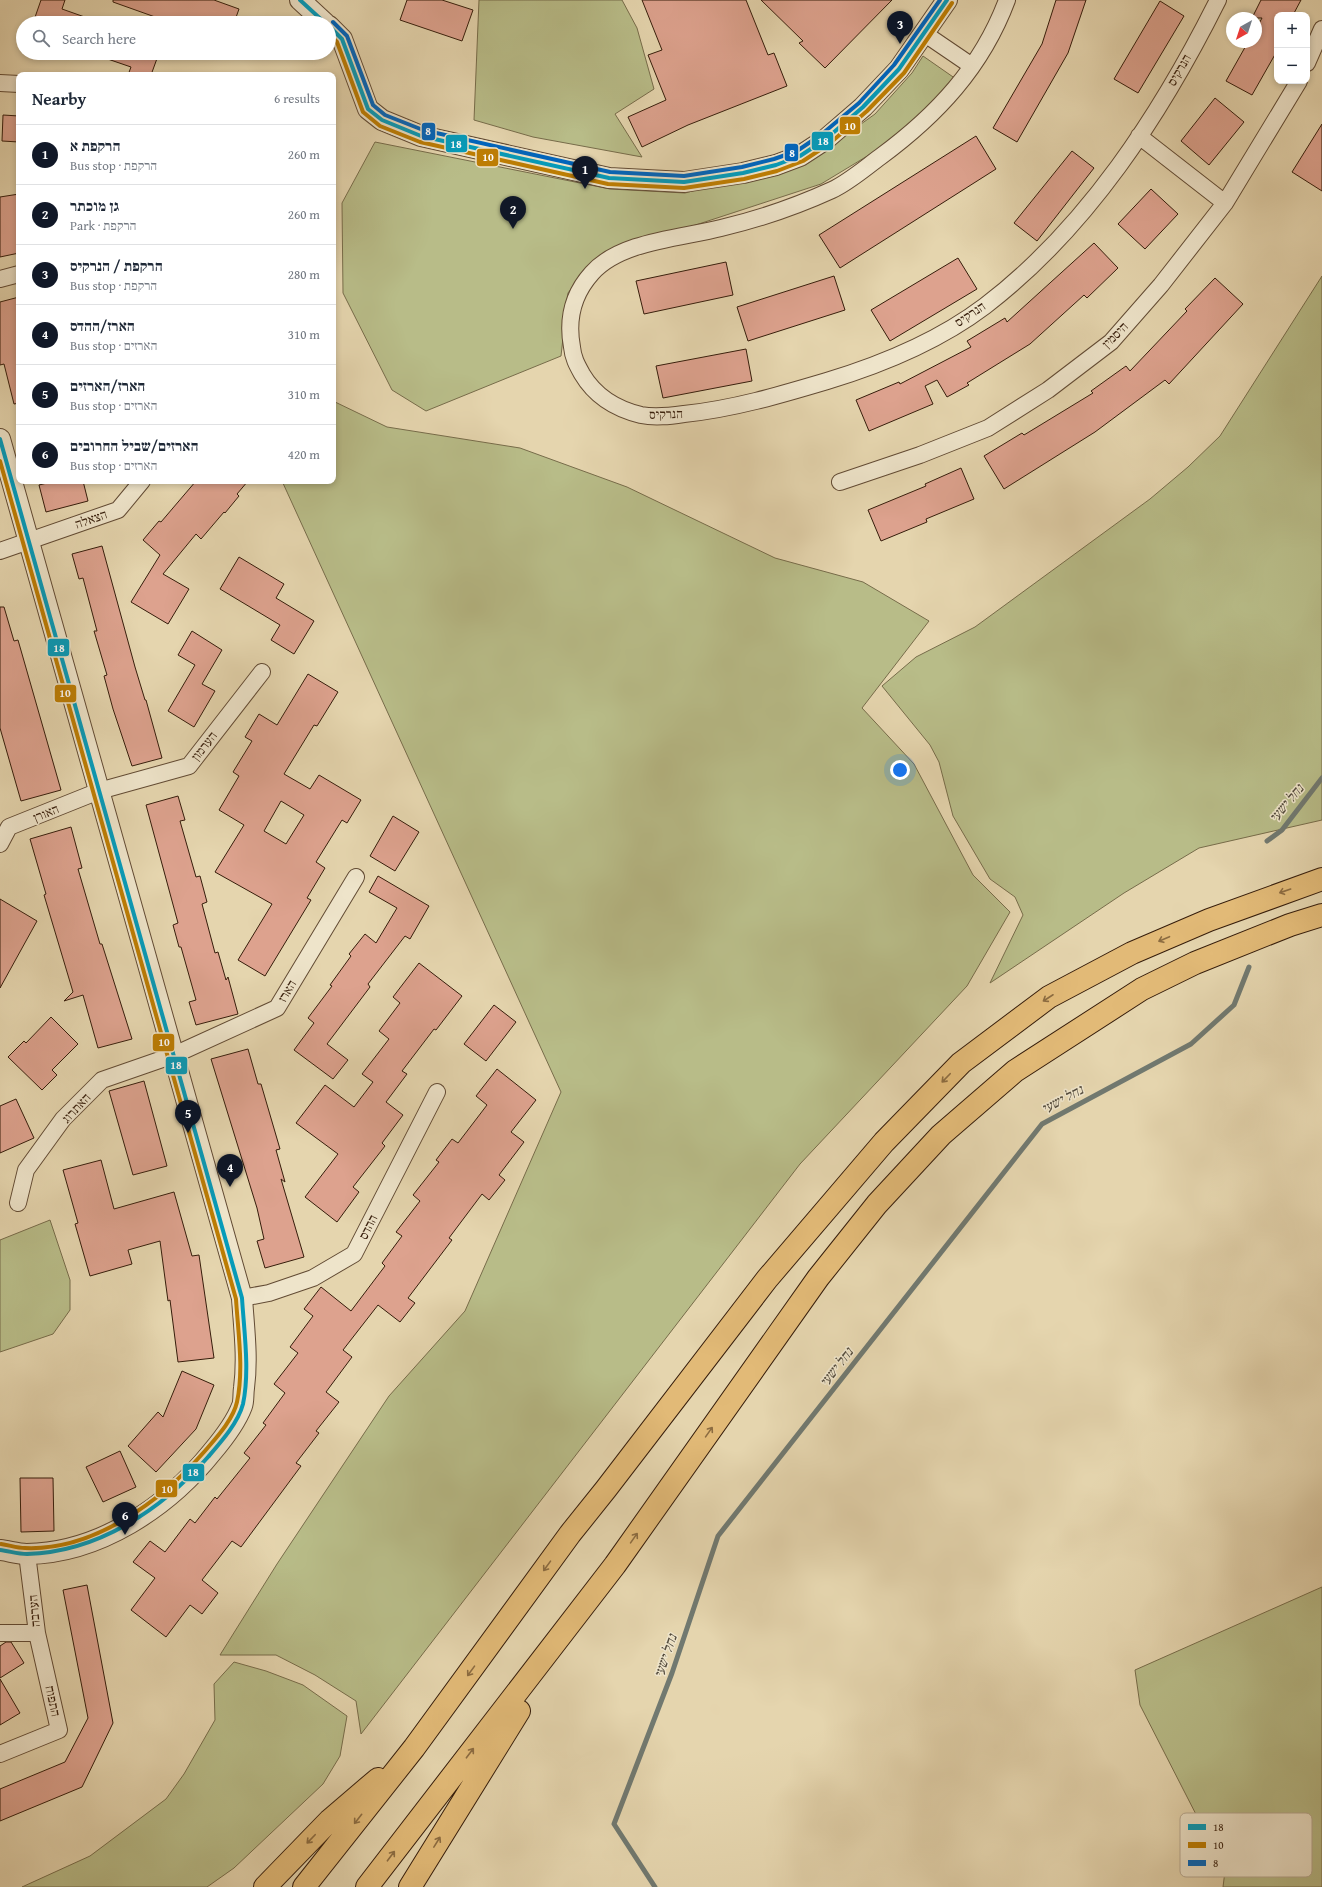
<!DOCTYPE html>
<meta charset="utf-8">
<style>
body{margin:0;font-family:"Gentium Book Plus","Frank Ruhl Libre",serif;background:#f2f2f3;color:#1f2937}
.controls{position:absolute;right:12px;top:12px;display:grid;overflow:hidden;border-radius:8px;box-shadow:0 2px 6px #0003}
.controls button{width:36px;height:36px;display:grid;place-items:center;padding:0;border:0;border-bottom:1px solid #e0e1e3;background:#fff;color:#1f2937;font:20px sans-serif}
.compass{position:absolute;left:1226px;top:12px;width:36px;height:36px;border-radius:50%;background:#fff;box-shadow:0 2px 6px #0003;rotate:219deg}
.you{position:absolute;left:900px;top:770px;width:14px;height:14px;margin:-10px;border:3px solid #fff;border-radius:50%;background:#1a73e8;box-shadow:0 0 0 6px #1a73e833}
.badge{display:grid;place-items:center;width:26px;height:26px;border-radius:50%;background:#111827;color:#fff;font-size:13px;font-weight:700}
.pin{position:absolute;translate:-50% -33px;filter:drop-shadow(0 1px 2px #0008)}
.pin::after{content:'';position:absolute;top:21px;width:14px;height:12px;background:inherit;clip-path:polygon(0 0,100% 0,50% 100%)}
.list{margin:0;padding:0;list-style:none}
h2{display:flex;justify-content:space-between;align-items:center;height:52px;margin:0;padding:0 16px;font-size:17px}
h2 small{font-size:13px;font-weight:400;color:#747a83}
.list li{display:grid;grid-template-columns:26px 1fr auto;gap:12px;align-items:center;box-sizing:border-box;height:60px;padding:0 16px;border-top:1px solid #e0e1e3}
.list b{display:block;font-size:15px;white-space:nowrap}
.list p{margin:0;font-size:13px;white-space:nowrap;color:#747a83}
.list em{font-size:13px;font-style:normal;color:#747a83}
.icon{flex:none;width:22px;height:22px;fill:none;stroke:currentColor;stroke-width:2;stroke-linecap:round;stroke-linejoin:round}
.map{position:relative;flex:none;width:1322px;height:1887px;overflow:hidden}
.search{position:absolute;background:#fff;box-shadow:0 2px 6px #0003;left:16px;top:16px;width:320px;height:44px;display:flex;align-items:center;gap:10px;box-sizing:border-box;padding:0 14px;border-radius:22px;color:#747a83;font-size:15px}
.panel{position:absolute;background:#fff;box-shadow:0 2px 6px #0003;left:16px;top:72px;width:320px;height:412px;border-radius:8px}
.map>svg:first-child{display:block}
.green{fill:#b8bc88;stroke:#776c4a}
.lines{fill:none;stroke-linecap:round;stroke-linejoin:round}
.stream{stroke:#717970;stroke-width:5}
.building{fill:#dda28e;stroke:#361d0b;fill-rule:evenodd}
.minor-casing{stroke:#624b34;stroke-width:18}
.tertiary-casing{stroke:#624b34;stroke-width:22}
.trunk-casing{stroke:#361d0b;stroke-width:24}
.minor{stroke:#eee4ca;stroke-width:16}
.tertiary{stroke:#eee4ca;stroke-width:20}
.trunk{stroke:#e2ba77;stroke-width:22}
.bus-1-casing{stroke:#eee4ca;stroke-width:7}
.bus-2-casing{stroke:#eee4ca;stroke-width:7}
.bus-3-casing{stroke:#eee4ca;stroke-width:7}
.bus-1{stroke:#059bba;stroke-width:4}
.bus-2{stroke:#bd7d03;stroke-width:4}
.bus-3{stroke:#0065bd;stroke-width:4}
.oneway{stroke:#8c6c41}
.labels{text-anchor:middle;dominant-baseline:central;stroke-width:3;stroke-linejoin:round;paint-order:stroke}
.street-label{font-size:13px;fill:#361d0b;stroke:#eee4ca}
.water-label{font-size:14px;font-style:italic;fill:#534b3d;stroke:#eee4ca}
.key{fill:#eee4ca;stroke:#b7a891;stroke-width:1}
.key-label{font-size:11px;fill:#361d0b}
.line-badge{stroke:#eee4ca;stroke-width:1.5}
.badge-label{font-size:11px;text-anchor:middle;font-weight:bold;fill:#fff}
</style>
<div class="map">
<svg width="1322" height="1887" viewBox="0 0 1322 1887">
<rect width="100%" height="100%" fill="#e5d5ae"/>
<filter id="stains"><feTurbulence type="fractalNoise" baseFrequency=".005" numOctaves="4"/><feColorMatrix values="0 0 0 0 .2 0 0 0 0 .09 0 0 0 0 .02 0 0 0 .5 -.17"/></filter>
<radialGradient id="worn" r=".72"><stop offset=".6" stop-color="#630" stop-opacity="0"/><stop offset="1" stop-color="#630" stop-opacity=".3"/></radialGradient>
<!-- green -->
<path class="green" d="M479 0H622L637 28 654 89 615 114 642 157 533 137 474 120Z
M923 56 956 79 907 132 821 184 604 255 584 271 568 293 561 356 426 411 392 390 343 293 342 203 375 142 610 189 685 193 803 161 829 147 875 114 912 73Z
M1322 276V820L1199 848 1124 893 990 983 1023 915 1015 897 990 879 953 816 939 762 930 745 882 686 916 657 975 627 1150 499 1188 467 1220 436Z
M333 401 387 427 520 448 627 487 775 558 863 582 929 621 862 708 914 764 973 875 1010 912 967 986 800 1164 361 1734 356 1701 315 1675 276 1655H220L277 1564 389 1396 465 1311 561 1092 282 481H333Z
M50 1220 70 1280V1310L53 1334 0 1352V1240Z
M1322 1587V1887H1223L1225 1871 1140 1705 1135 1670Z
M234 1662 266 1671 303 1685 347 1716 340 1756 323 1784 234 1868 207 1887H22L90 1856 166 1799 184 1774 215 1720 214 1684Z"/>
<g class="lines">
<!-- stream -->
<path class="stream" d="M1267 841 1282 830 1322 778
M655 1887 614 1824 672 1673 718 1536 1042 1124 1191 1044 1234 1005 1249 967"/>
</g>
<!-- building -->
<path class="building" d="M41 0H65L62 9 96 21V23H33Z
M113 0H214L239 9 234 23H172L113 2Z
M407 0H442L473 10 462 41 400 20Z
M642 0H746L768 55 774 53 787 86 688 125 642 147 628 117 666 100 648 55 662 50Z
M761 0H892L825 68 799 43 803 41Z
M1056 0H1086L1068 53 1017 142 993 128 1042 44Z
M1261 0H1301L1293 15H1277V51L1252 95 1226 81 1248 42H1256V29L1262 18H1252Z
M1160 1 1184 16 1138 93 1114 79Z
M96 53H159L151 75H128L131 67 96 55Z
M1215 98 1244 122 1209 165 1181 141Z
M3 115 19 116V142L2 141Z
M1322 124V191L1292 172Z
M976 136 996 169 840 268 819 235Z
M1072 151 1094 168 1037 241 1014 223Z
M1151 189 1178 214 1145 249 1118 224Z
M19 194V253L0 257V197Z
M1094 243 1118 268 1087 298 1084 295 1030 344 967 383 969 385 947 397 937 380 925 386 933 404 869 431 856 400 899 382 900 384 971 347 967 341 1005 318 1007 322Z
M958 258 977 289 890 341 871 310Z
M726 262 733 295 644 314 636 281Z
M834 276 845 310 748 341 737 307Z
M1215 278 1243 304 1169 384 1165 380 1095 432 1004 489 984 456 1022 433 1024 435 1093 393 1091 391 1126 366 1130 371 1187 311 1185 309Z
M19 297V403L14 404 4 364 0 365V302Z
M746 349 752 381 663 398 656 366Z
M961 468 974 499 926 519 927 522 881 541 868 510 926 486 925 484Z
M55 481H83L88 501 46 512 39 485Z
M196 481H248L237 494 239 496 225 513 224 512 201 539 196 534 163 574 189 589 168 624 131 602 160 555 143 540 159 521 161 522Z
M102 546 135 667 145 700H146L162 758 132 766 113 709 104 676 107 675 94 631H97L83 578 79 579 72 554Z
M239 557 284 584 276 598 314 621 294 654 271 640 280 625 220 589Z
M0 607H4L14 641 18 640 61 790 21 801 0 728Z
M192 631 222 650 202 684 215 691 194 727 168 711 195 665 178 655Z
M308 674 338 692 317 726 314 725 284 774 310 789 319 775 361 800 347 823 342 820 316 862 325 868 307 898 311 900 265 976 238 960 272 904 215 872 244 825 219 810 239 776 233 772 252 741 245 737 259 714 277 725ZM281 801 304 815 286 844 264 831Z
M178 796 185 820 180 821 196 877 200 876 207 902 202 904 215 953 218 952 226 980 228 977 238 1014 196 1025 189 1002 196 1000 181 947H179L173 925 178 923 146 805Z
M393 816 419 832 395 871 370 856Z
M71 827 82 868 78 869 100 944H102L132 1039 98 1048 83 995 64 1001 73 992 44 895 46 894 30 839Z
M378 876 429 906 410 939 405 936 368 984 370 987 327 1044 348 1060 333 1079 294 1050 314 1023 308 1018 332 986 330 985 351 956 349 954 365 934 376 943 397 908 369 892Z
M0 899 37 921 0 988Z
M419 963 462 996 436 1030 434 1029 402 1071 407 1074 386 1102 403 1115 382 1143 385 1146 353 1187 359 1192 337 1222 305 1197 338 1154 296 1123 325 1085 354 1107 373 1082 362 1074 389 1039 379 1031 400 1003 393 997Z
M494 1005 516 1022 486 1061 464 1044Z
M51 1017 78 1044 52 1070 57 1075 42 1090 8 1057 24 1041 26 1043Z
M248 1049 258 1084H261L280 1149 276 1150 285 1182 281 1179 304 1257 265 1268 257 1241 264 1239 257 1208 211 1059Z
M497 1069 536 1100 511 1132 524 1142 499 1175 505 1180 489 1200 482 1194 449 1238 452 1240 408 1298 415 1303 400 1322 378 1305 343 1350 352 1357 326 1392 339 1402 316 1431 319 1433 296 1463 301 1466 241 1547 232 1541 202 1580 218 1593 202 1614 190 1605 166 1637 131 1610 155 1578 133 1562 150 1541 165 1552 190 1519 195 1523 215 1497 217 1499 250 1458 244 1453 266 1425 263 1423 285 1393 274 1384 298 1353 290 1347 313 1316 304 1309 321 1287 351 1311 385 1266 382 1263 402 1236 396 1232 420 1201 413 1195 439 1162 436 1160 452 1139 458 1143 487 1105 476 1096Z
M144 1081 167 1166 133 1175 109 1091Z
M16 1099 34 1138 0 1153V1106Z
M101 1160 114 1209 174 1192 192 1256 199 1255 214 1358 178 1362 170 1300 168 1301 160 1241 128 1250 132 1264 90 1276 75 1224 78 1223 63 1170Z
M182 1371 214 1385 196 1429 156 1472 128 1446 158 1412 163 1417Z
M120 1451 136 1487 103 1502 86 1467Z
M20 1478H53L54 1531 21 1532Z
M87 1585 113 1723 82 1787 0 1821V1789L65 1762 88 1718 63 1590Z
M6 1642H11L24 1663 0 1678V1646Z
M0 1679 20 1713 0 1725Z"/>
<g class="lines">
<defs>
<path id="minor" d="M1007 0C982 67 937 115 880 157 865 168 849 182 832 190 797 206 759 219 721 228 682 238 620 241 592 273 573 294 567 320 572 347 573 358 577 365 582 374 595 396 616 409 641 415 655 418 670 416 684 414 733 409 780 395 827 381 880 365 940 340 985 306 1087 228 1161 114 1218 0
M925 34 972 66
M1307 63 1322 29
M0 83 19 84
M1139 136 1225 203
M0 279 19 274
M840 482 920 455 988 428 1048 390 1111 342 1161 285 1225 203 1299 81
M0 551 118 510 142 481
M0 844 9 827 99 791 189 766 262 672
M18 1203 26 1170 63 1119 102 1080 174 1055 277 1008 356 877
M242 1298 269 1293 313 1278 354 1254 437 1092
M0 1633H37L27 1554
M0 1754 59 1730 37 1633"/>
<path id="tertiary" d="M300 0 325 23
M329 26 342 39 368 109 382 120 421 136 609 178 684 182 743 173 776 165 800 156 826 139 863 107 899 69 947 0
M0 439 242 1298C244 1328 248 1358 244 1388 243 1394 244 1401 242 1406 236 1422 223 1439 212 1452 168 1507 99 1553 27 1554 18 1554 9 1551 0 1550"/>
<path id="trunk" d="M265 1887 330 1820 378 1779
M304 1887 414 1748 570 1534 606 1489 767 1279 884 1142 961 1063 1049 997 1132 953 1209 920 1322 879
M367 1887 615 1565 818 1278 877 1204 941 1135 1015 1071 1142 989 1195 963 1290 925 1322 915
M410 1887 519 1711"/>
</defs>
<!-- minor casing -->
<use href="#minor" class="minor-casing"/>
<!-- tertiary casing -->
<use href="#tertiary" class="tertiary-casing"/>
<!-- trunk casing -->
<use href="#trunk" class="trunk-casing"/>
<!-- minor -->
<use href="#minor" class="minor"/>
<!-- tertiary -->
<use href="#tertiary" class="tertiary"/>
<!-- trunk -->
<use href="#trunk" class="trunk"/>
<defs>
<path id="bus-1" d="M300 0 325 23
M329 26 342 39 368 109 382 120 421 136 609 178 684 182 743 173 776 165 800 156 826 139 863 107 899 69 947 0
M0 439 242 1298C244 1331 250 1371 243 1404 238 1423 221 1442 208 1457 162 1509 99 1552 27 1554 18 1554 9 1551 0 1550"/>
<path id="bus-2" d="M329 34 337 42 363 112 380 126 420 142 608 184 684 188 744 179 777 171 803 161 829 144 867 111 904 73 952 3
M0 461 236 1299C238 1332 244 1369 237 1402 233 1420 216 1438 204 1452 161 1501 94 1551 25 1548 17 1548 9 1545 1 1544"/>
<path id="bus-3" d="M333 22 347 36 373 105 385 115 423 130 610 172 684 176 742 167 774 159 797 151 822 134 859 103 894 65 940 0"/>
</defs>
<!-- bus-1 casing -->
<use href="#bus-1" class="bus-1-casing"/>
<!-- bus-2 casing -->
<use href="#bus-2" class="bus-2-casing"/>
<!-- bus-3 casing -->
<use href="#bus-3" class="bus-3-casing"/>
<!-- bus-1 -->
<use href="#bus-1" class="bus-1"/>
<!-- bus-2 -->
<use href="#bus-2" class="bus-2"/>
<!-- bus-3 -->
<use href="#bus-3" class="bus-3"/>
</g>
<!-- one-way arrows -->
<defs><path id="oneway-shaft" d="M-6 0H5M1.5-3L5.5 0L1.5 3" fill="none" stroke-width="1.6" stroke-linecap="round" stroke-linejoin="round"/></defs>
<g class="oneway">
<use href="#oneway-shaft" transform="translate(1285 891) rotate(161)"/>
<use href="#oneway-shaft" transform="translate(1164 939) rotate(157)"/>
<use href="#oneway-shaft" transform="translate(1048 998) rotate(147)"/>
<use href="#oneway-shaft" transform="translate(946 1078) rotate(134)"/>
<use href="#oneway-shaft" transform="translate(709 1432) rotate(-55)"/>
<use href="#oneway-shaft" transform="translate(634 1538) rotate(-55)"/>
<use href="#oneway-shaft" transform="translate(547 1566) rotate(126)"/>
<use href="#oneway-shaft" transform="translate(471 1671) rotate(126)"/>
<use href="#oneway-shaft" transform="translate(470 1753) rotate(-53)"/>
<use href="#oneway-shaft" transform="translate(358 1819) rotate(128)"/>
<use href="#oneway-shaft" transform="translate(311 1839) rotate(134)"/>
<use href="#oneway-shaft" transform="translate(437 1842) rotate(-58)"/>
<use href="#oneway-shaft" transform="translate(391 1856) rotate(-53)"/>
</g>
<g class="labels">
<!-- street labels -->
<g class="street-label">
<text transform="translate(1179 70) rotate(-60)">הנרקיס</text>
<text transform="translate(970 314) rotate(-34)">הנרקיס</text>
<text transform="translate(1115 335) rotate(-45)">היסמין</text>
<text transform="translate(666 414) rotate(-2)">הנרקיס</text>
<text transform="translate(91 519) rotate(-19)">הצאלה</text>
<text transform="translate(204 746) rotate(-52)">הערמון</text>
<text transform="translate(46 813) rotate(-22)">האורן</text>
<text transform="translate(287 991) rotate(-59)">הארז</text>
<text transform="translate(76 1108) rotate(-47)">האתרוג</text>
<text transform="translate(368 1227) rotate(-63)">ההדס</text>
<text transform="translate(34 1611) rotate(-95)">הערבה</text>
<text transform="translate(53 1701) rotate(78)">התפוח</text>
</g>
<!-- water labels -->
<g class="water-label">
<text transform="translate(1286 803) rotate(-50)">נחל ישעי</text>
<text transform="translate(1062 1099) rotate(-28)">נחל ישעי</text>
<text transform="translate(836 1367) rotate(-52)">נחל ישעי</text>
<text transform="translate(665 1656) rotate(-71)">נחל ישעי</text>
</g>
</g>
<!-- legend -->
<rect x="1180" y="1813" width="132" height="64" rx="6" class="key"/>
<rect x="1188" y="1824" width="18" height="6" fill="#059bba"/>
<rect x="1188" y="1842" width="18" height="6" fill="#bd7d03"/>
<rect x="1188" y="1860" width="18" height="6" fill="#0065bd"/>
<g class="key-label">
<text x="1213" y="1831">18</text>
<text x="1213" y="1849">10</text>
<text x="1213" y="1867">8</text>
</g>
<g class="line-badge">
<rect x="839" y="116" width="22" height="19" rx="4" fill="#bd7d03"/>
<rect x="421" y="122" width="15" height="19" rx="4" fill="#0065bd"/>
<rect x="811" y="131" width="23" height="20" rx="4" fill="#059bba"/>
<rect x="445" y="134" width="23" height="19" rx="4" fill="#059bba"/>
<rect x="784" y="143" width="15" height="19" rx="4" fill="#0065bd"/>
<rect x="476" y="148" width="23" height="19" rx="4" fill="#bd7d03"/>
<rect x="47" y="638" width="23" height="19" rx="4" fill="#059bba"/>
<rect x="54" y="684" width="23" height="19" rx="4" fill="#bd7d03"/>
<rect x="152" y="1033" width="23" height="19" rx="4" fill="#bd7d03"/>
<rect x="165" y="1056" width="23" height="19" rx="4" fill="#059bba"/>
<rect x="182" y="1463" width="23" height="19" rx="4" fill="#059bba"/>
<rect x="155" y="1479" width="23" height="19" rx="4" fill="#bd7d03"/>
</g>
<g class="badge-label">
<text x="850" y="130">10</text>
<text x="428" y="135">8</text>
<text x="823" y="145">18</text>
<text x="456" y="148">18</text>
<text x="792" y="157">8</text>
<text x="488" y="161">10</text>
<text x="59" y="652">18</text>
<text x="65" y="697">10</text>
<text x="164" y="1046">10</text>
<text x="176" y="1069">18</text>
<text x="193" y="1476">18</text>
<text x="167" y="1493">10</text>
</g>
<rect width="100%" height="100%" filter="url(#stains)"/>
<rect width="100%" height="100%" fill="url(#worn)"/>
</svg>
<div class="controls">
<button>+</button>
<button>−</button>
</div>
<svg class="compass" viewBox="-18 -18 36 36"><path d="M0-13l5 13h-10z" fill="#e53935"/><path d="M0 13l5-13h-10z" fill="#747a83"/></svg>
<div class="you"></div>
<div class="pin badge" style="left:585px;top:189px">1</div>
<div class="pin badge" style="left:513px;top:229px">2</div>
<div class="pin badge" style="left:900px;top:44px">3</div>
<div class="pin badge" style="left:230px;top:1187px">4</div>
<div class="pin badge" style="left:188px;top:1133px">5</div>
<div class="pin badge" style="left:125px;top:1535px">6</div>
<div class="search"><svg class="icon" aria-label="search" viewBox="0 0 24 24"><circle cx="10" cy="10" r="6"/><path d="M15 15l6 6"/></svg>Search here</div>
<section class="panel">
<h2>Nearby<small>6 results</small></h2>
<ul class="list">
<li><span class="badge">1</span><div><b>הרקפת א</b><p>Bus stop · הרקפת</p></div><em>260 m</em></li>
<li><span class="badge">2</span><div><b>גן מוכתר</b><p>Park · הרקפת</p></div><em>260 m</em></li>
<li><span class="badge">3</span><div><b>הרקפת / הנרקיס</b><p>Bus stop · הרקפת</p></div><em>280 m</em></li>
<li><span class="badge">4</span><div><b>הארז/ההדס</b><p>Bus stop · הארזים</p></div><em>310 m</em></li>
<li><span class="badge">5</span><div><b>הארז/הארזים</b><p>Bus stop · הארזים</p></div><em>310 m</em></li>
<li><span class="badge">6</span><div><b>הארזים/שביל החרובים</b><p>Bus stop · הארזים</p></div><em>420 m</em></li>
</ul>
</section>
</div>
